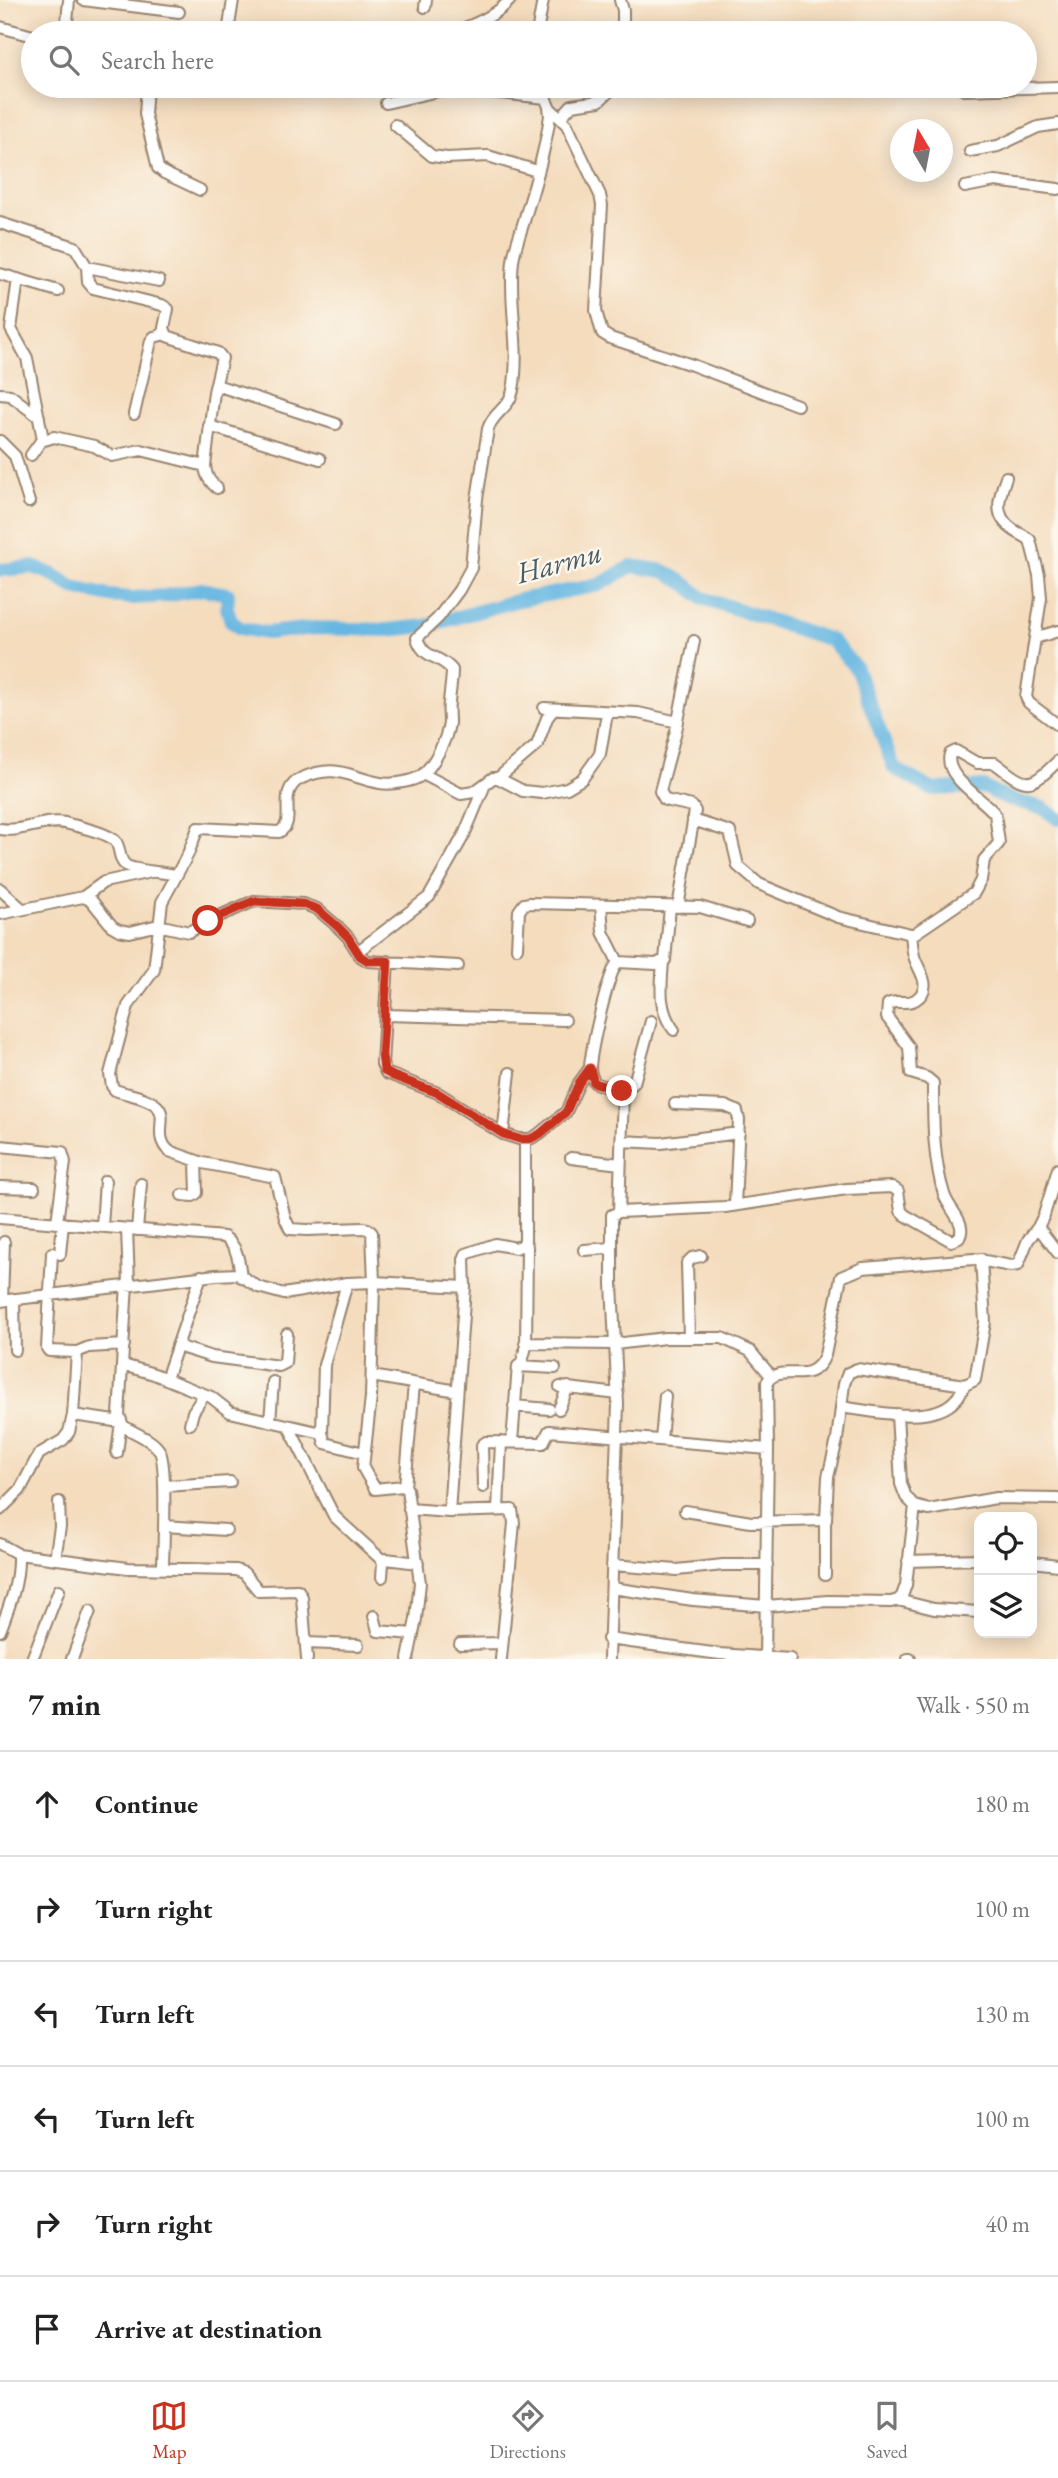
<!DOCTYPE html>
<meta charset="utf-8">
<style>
body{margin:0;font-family:"EB Garamond",serif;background:#f6f6f6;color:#222}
.controls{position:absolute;right:21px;bottom:21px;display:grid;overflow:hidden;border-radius:14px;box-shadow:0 4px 18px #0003}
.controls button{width:63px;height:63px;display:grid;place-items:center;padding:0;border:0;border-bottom:2px solid #e0e0e0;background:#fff;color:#222;font:35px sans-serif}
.compass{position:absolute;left:890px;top:119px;width:63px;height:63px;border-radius:50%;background:#fff;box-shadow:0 4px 18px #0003;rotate:350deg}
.stop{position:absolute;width:21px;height:21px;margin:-16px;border:5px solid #c8321e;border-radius:50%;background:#fff}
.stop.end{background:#c8321e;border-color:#fff;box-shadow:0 2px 7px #0008}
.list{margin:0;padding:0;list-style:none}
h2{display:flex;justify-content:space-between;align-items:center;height:91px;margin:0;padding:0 28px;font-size:30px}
h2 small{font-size:23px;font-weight:400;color:#767676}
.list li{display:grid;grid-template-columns:46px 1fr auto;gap:21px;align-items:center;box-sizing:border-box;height:105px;padding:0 28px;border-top:2px solid #e0e0e0}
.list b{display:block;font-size:26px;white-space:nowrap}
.list em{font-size:23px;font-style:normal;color:#767676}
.icon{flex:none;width:38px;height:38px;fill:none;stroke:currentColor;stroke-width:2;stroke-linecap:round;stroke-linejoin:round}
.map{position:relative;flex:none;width:1058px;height:1659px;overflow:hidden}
.search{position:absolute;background:#fff;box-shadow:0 4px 18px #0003;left:21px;right:21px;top:21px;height:77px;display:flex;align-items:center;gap:18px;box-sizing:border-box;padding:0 24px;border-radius:38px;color:#767676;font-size:26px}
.sheet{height:721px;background:#fff}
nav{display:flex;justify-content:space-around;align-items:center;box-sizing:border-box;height:98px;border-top:2px solid #e0e0e0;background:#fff;font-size:19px;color:#767676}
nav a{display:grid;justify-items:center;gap:4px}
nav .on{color:#c8321e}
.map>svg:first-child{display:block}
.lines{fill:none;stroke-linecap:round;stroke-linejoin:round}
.river{stroke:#67b7e2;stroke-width:14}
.minor-casing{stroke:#98836e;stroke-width:14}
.minor{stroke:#fff;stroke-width:10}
.route{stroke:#c8321e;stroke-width:9}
.labels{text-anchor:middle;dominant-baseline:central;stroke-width:5;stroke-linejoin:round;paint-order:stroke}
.water-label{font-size:30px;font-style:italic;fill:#4a5b63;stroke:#fbf7ec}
</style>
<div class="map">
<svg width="1058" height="1659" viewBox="0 0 1058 1659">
<rect width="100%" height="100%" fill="#fbf7ec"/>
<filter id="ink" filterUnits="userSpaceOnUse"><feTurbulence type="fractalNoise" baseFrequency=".0143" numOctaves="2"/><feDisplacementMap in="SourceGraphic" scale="14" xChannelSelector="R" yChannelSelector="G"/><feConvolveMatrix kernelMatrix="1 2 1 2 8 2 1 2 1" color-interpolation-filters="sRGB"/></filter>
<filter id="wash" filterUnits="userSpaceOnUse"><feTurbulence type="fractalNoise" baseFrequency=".00686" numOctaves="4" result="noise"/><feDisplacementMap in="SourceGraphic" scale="28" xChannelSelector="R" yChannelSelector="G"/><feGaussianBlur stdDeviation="1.57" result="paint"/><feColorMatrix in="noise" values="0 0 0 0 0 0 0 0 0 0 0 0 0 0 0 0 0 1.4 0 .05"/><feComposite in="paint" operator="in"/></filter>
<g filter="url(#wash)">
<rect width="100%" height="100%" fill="#f4dcbd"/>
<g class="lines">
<!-- river -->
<path class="river" d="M0 570 33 567 52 574 74 588 110 596 132 598 165 596 202 589 228 594 227 608 231 621 240 628 266 633 315 628 387 630 426 626 519 600 599 585 632 566 664 571 684 583 703 598 831 640 856 668 894 768 931 789 983 787 1008 799 1043 808 1058 819"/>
</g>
</g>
<g filter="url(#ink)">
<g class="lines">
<defs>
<path id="minor" d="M83 0 179 12
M620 0 623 10V33
M425 7 426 0
M0 27 33 36
M66 33 69 0
M228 33 233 0
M453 33C474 24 495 17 510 0
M537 33 543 0
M147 86 145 114 158 168 164 173 200 190
M964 90 1058 87
M386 103 451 88 546 98
M549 107 567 125 600 195 602 205 596 311 602 333 610 338 692 365 797 405
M561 117 572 105 599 101 615 86
M395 125 432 156 447 158 488 156 537 171
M970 151 998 146 1038 127 1058 124
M965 187 995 181 1058 189
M0 223 75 247 87 267 88 282 93 288 162 305 168 309 164 328 167 336 218 353 222 358 214 392 205 466C206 476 209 481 217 488
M87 267 159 281
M0 274 58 291
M18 279 11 329 27 358 43 439
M216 385 336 424
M0 394 10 395 39 417
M134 414 151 341 154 337 165 334
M209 426 320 459
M0 441 15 456 29 502
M31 455 41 441 54 437 94 446 112 456 141 450 205 466
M1006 477C1000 495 992 514 1011 528 1017 533 1024 535 1030 540L1039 575 1041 598 1026 697 1029 703 1058 725
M1035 638 1058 631
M544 708 638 713 678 722
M423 774 461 794 474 792 493 778H498L523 791 542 793 567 788 582 779 600 754 607 713
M498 778 537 745 547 718 554 709
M0 829C22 833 43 819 65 823 76 826 110 833 116 842 121 849 118 861 127 866 138 871 163 872 176 875
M0 889 22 909
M83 897 104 882 151 872
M601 905 603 932 618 962
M678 907 695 811 692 806 665 800 660 791 676 731 694 641
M0 914 83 897 91 900 112 926 119 930 130 932 158 925 189 932 208 921 254 901 303 904 317 909 337 926 348 937 360 956 368 961 458 966
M911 936 974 893 981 880 984 860 999 843 995 814C983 798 943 777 950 754L956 751 977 763H995C1028 789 1029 789 1058 761
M517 948 519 911 524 904 530 903 700 907 747 921
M357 952 429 897 464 835 484 787
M388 961 382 1064 386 1073 438 1093 503 1134 519 1139H530L539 1134 566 1112 579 1083 590 1068
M663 962C661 987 658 1010 674 1030
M386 1015 565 1020
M622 1091 634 1083 651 1021
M675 1104 725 1106 737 1111 739 1120 735 1205
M503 1134 510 1073
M621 1141 661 1143 739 1133
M0 1146 62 1152 65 1162 57 1222
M571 1158 620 1164
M0 1187 34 1188
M182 1195 193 1196 197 1193 196 1161
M619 1212 623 1093 595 1083C592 1078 590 1073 590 1067 591 1050 608 972 618 962L656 964 665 960 670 907
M0 1218 224 1237C238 1246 239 1262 241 1277
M102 1227 105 1181
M1038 1227 1058 1253
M127 1229 129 1284
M137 1230 141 1184
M584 1250 611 1248
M52 1253 47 1348 49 1351 77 1352
M60 1254 63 1223
M347 1283 324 1365 322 1433 325 1443 364 1453
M127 1284 119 1415 123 1426C134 1433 152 1439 159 1450 168 1462 163 1550 163 1569
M14 1300 15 1350
M0 1301 216 1275 238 1274 258 1287 284 1294 347 1283 374 1282 465 1287
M2 1301 4 1242
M689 1337 687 1263 692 1258 701 1256
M525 1343 615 1344 665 1338H722L750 1351 771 1376
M177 1346 212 1357 279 1366 285 1363 287 1334
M123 1365 154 1374 211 1397 230 1412 322 1433
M521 1365 526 1347 527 1246
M372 1376 457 1391
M166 1379 201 1276
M560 1387 618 1394
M514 1406 549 1409
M841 1407C871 1411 934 1426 956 1399 960 1395 962 1389 965 1385
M559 1409 568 1387
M897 1414 901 1484 906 1497 915 1506 929 1510 996 1498 1058 1499
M73 1415 121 1422 117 1453
M270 1422 273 1382
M190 1424 193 1412 204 1395
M289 1427 334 1516 383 1561
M661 1440 665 1396
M512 1442 518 1366 555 1368
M768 1449 767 1382C782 1361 811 1389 825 1355L841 1277 863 1268 974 1259 1011 1266 1018 1265 1028 1240 1038 1227 1044 1215 1058 1169
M164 1486 230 1482
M405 1487 414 1384
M483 1487 482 1445 486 1442 543 1443 549 1431 768 1449 765 1659
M409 1509 449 1512 465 1287 464 1259 466 1254 495 1244 516 1248 523 1245 525 1240V1139
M0 1510 20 1490 39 1454 63 1440 69 1432 73 1415 77 1352 89 1347 124 1345
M498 1510 501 1442
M685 1511 751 1522 826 1520 828 1477 837 1440 844 1384 848 1373 857 1369 965 1385 975 1380 985 1322 981 1259
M449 1512 512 1510 514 1523 501 1659
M825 1520V1575
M164 1526 226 1530
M0 1544 18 1554C19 1582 10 1605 0 1631
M18 1554 128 1568 236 1570 244 1573 259 1591 298 1590 302 1597 307 1659
M55 1559 60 1527 59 1502
M908 1561 979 1559
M1032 1562 1058 1565
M612 1565 677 1570 723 1565H767
M382 1577 383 1562 386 1559 418 1563
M612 1588 693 1600 766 1606 828 1601 891 1602 898 1600 902 1596 906 1585 915 1506
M898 1600 934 1609 979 1612
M374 1616 378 1631 413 1634
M608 1639 720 1654 790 1659
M306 1643 358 1645
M460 1644 502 1643
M32 1659 59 1590
M72 1659 90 1611
M408 1659 416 1619 420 1583 407 1489 403 1486 375 1489 363 1468 371 1397 374 1282 372 1233 368 1229 363 1228 307 1230 290 1229 285 1218 275 1177 203 1163 169 1151C152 1136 169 1117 157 1106 146 1096 128 1095 115 1090L112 1086 110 1074 128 1006 154 970 162 902 188 854 198 828 279 832C299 822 274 791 302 778 337 763 348 777 380 783 391 785 413 782 422 775 434 765 447 739 449 723 449 716 448 709 449 702 450 691 452 680 452 670 439 654 424 660 417 638L438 618 459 590 471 568 477 499 488 429C493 412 510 408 513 390 521 347 508 304 513 261 515 245 522 230 526 214 536 182 546 148 550 115L549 107 541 86
M609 1659 618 1404 612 1284V1215L619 1212 725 1207 847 1189 892 1187 898 1191 901 1211 905 1215 951 1241 959 1238C968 1223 948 1209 944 1194 933 1159 933 1120 933 1083L927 1078 911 1073 909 1047 887 1017 888 1004C897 999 906 1005 915 1000 935 987 918 971 914 956 912 949 912 941 911 934L838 917 759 884 738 866 730 832 693 820
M908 1659H910"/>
</defs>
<!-- minor casing -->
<use href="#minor" class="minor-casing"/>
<!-- minor -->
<use href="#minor" class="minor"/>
</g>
</g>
<g class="lines" filter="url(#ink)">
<!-- route -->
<path class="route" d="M208 921 254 901 303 904 317 909 337 926 348 937 360 956 368 961H388L382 1055 384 1071 393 1076 438 1093 503 1134 519 1139H530L540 1134 566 1112 579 1083 590 1068 594 1083 622 1091"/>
</g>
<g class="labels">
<!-- water labels -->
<g class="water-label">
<text transform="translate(559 562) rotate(-15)">Harmu</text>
</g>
</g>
</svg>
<div class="controls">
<button><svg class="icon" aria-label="locate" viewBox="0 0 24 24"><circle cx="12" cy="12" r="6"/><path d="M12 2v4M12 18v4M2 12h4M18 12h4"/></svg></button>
<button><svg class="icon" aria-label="layers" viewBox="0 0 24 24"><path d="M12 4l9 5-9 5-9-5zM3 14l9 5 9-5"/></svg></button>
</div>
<svg class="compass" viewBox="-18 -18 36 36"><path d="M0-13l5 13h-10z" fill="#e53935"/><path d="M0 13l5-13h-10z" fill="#767676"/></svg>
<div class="stop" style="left:208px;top:921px"></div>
<div class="stop end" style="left:622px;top:1091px"></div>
<div class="search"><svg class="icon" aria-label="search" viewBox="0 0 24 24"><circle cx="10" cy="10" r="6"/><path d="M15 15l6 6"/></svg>Search here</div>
</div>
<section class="sheet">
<h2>7 min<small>Walk · 550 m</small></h2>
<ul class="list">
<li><svg class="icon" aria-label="ahead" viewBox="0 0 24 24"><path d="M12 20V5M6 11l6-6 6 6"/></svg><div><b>Continue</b></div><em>180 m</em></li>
<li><svg class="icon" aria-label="right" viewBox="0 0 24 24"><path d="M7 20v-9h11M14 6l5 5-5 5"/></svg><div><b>Turn right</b></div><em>100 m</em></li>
<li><svg class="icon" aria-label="left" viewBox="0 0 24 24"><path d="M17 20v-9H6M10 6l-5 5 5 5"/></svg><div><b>Turn left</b></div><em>130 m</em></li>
<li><svg class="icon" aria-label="left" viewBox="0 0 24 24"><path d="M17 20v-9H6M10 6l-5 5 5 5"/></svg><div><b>Turn left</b></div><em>100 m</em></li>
<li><svg class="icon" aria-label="right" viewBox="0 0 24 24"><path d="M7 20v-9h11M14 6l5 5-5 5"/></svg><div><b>Turn right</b></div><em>40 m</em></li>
<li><svg class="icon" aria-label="arrive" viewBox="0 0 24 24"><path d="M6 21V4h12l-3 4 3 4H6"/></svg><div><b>Arrive at destination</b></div></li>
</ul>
</section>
<nav>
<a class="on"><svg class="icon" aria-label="map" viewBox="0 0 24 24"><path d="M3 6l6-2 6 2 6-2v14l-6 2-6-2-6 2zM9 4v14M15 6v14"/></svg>Map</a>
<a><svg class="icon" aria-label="directions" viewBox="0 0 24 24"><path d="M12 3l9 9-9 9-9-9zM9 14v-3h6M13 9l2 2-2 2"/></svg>Directions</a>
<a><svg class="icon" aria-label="saved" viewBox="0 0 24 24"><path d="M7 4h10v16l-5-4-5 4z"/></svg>Saved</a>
</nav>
